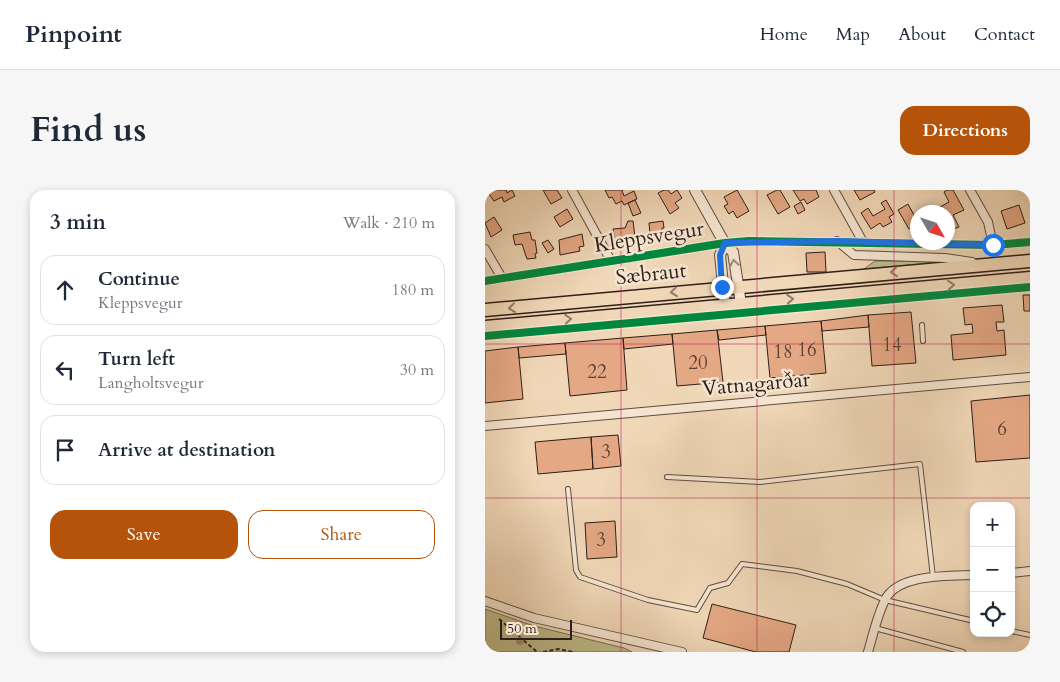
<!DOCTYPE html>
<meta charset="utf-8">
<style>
body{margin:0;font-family:Cardo,serif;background:#f6f6f7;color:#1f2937}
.controls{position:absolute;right:15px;bottom:15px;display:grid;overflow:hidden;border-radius:10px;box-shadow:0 2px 8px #0003}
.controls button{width:45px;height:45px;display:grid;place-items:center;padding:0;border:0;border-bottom:1px solid #e0e1e3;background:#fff;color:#1f2937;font:25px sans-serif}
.compass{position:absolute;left:425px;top:15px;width:45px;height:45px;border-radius:50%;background:#fff;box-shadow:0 2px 8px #0003;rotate:129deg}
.scale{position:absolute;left:15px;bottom:12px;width:72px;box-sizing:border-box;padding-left:5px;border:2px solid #2e1f19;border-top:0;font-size:14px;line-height:18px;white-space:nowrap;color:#2e1f19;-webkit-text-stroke:4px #f5e5d0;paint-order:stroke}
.stop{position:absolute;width:15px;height:15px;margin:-11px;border:4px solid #1a73e8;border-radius:50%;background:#fff}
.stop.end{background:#1a73e8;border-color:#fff;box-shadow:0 1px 5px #0008}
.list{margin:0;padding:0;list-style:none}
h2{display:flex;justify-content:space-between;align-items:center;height:65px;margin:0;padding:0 20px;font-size:21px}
h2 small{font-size:16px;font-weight:400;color:#747a83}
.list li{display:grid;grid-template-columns:32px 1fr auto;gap:15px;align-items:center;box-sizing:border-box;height:70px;margin:0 10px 10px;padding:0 10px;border:1px solid #e0e1e3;border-radius:15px}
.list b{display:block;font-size:19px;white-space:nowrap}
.list p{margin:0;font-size:16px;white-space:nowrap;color:#747a83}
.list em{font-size:16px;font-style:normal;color:#747a83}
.actions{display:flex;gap:10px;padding:15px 20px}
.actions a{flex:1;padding:11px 0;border:1px solid #b45309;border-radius:15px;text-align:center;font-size:18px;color:#b45309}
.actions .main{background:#b45309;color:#fff}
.icon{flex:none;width:28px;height:28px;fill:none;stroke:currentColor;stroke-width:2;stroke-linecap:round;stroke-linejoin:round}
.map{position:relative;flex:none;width:545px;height:462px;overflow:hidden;border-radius:15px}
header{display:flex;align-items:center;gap:30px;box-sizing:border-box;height:70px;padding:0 25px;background:#fff;border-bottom:1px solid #e0e1e3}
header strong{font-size:24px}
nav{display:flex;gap:28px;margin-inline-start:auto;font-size:18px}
.intro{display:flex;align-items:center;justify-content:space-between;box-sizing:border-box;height:120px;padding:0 30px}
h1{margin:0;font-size:35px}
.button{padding:12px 22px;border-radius:15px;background:#b45309;color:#fff;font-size:18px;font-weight:700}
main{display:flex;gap:30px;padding:0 30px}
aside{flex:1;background:#fff;border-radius:15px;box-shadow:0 2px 8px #0003}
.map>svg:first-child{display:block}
.green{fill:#bebd8b;stroke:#766e52}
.building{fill:#e4a884;stroke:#2e1f19}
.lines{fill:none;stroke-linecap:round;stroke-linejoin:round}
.service-casing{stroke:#5e4d40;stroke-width:6}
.minor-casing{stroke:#5e4d40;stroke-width:10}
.tertiary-casing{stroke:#5e4d40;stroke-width:12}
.primary-casing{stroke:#2e1f19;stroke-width:15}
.path{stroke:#2e1f19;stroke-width:2;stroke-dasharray:4 2.5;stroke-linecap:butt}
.service{stroke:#f5e5d0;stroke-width:4}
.minor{stroke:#f5e5d0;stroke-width:8}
.tertiary{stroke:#f5e5d0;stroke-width:10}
.primary{stroke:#f0d7b7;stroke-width:12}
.cycleway-casing{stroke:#f5e5d0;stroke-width:11}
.cycleway{stroke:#00873e;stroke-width:8}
.tree{fill:#9d8c73}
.oneway{stroke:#9b8c7e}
.oneway2{stroke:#8f7b68}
.route{stroke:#1a73e8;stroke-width:6}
.grid{fill:none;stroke:#c2185b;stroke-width:1;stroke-opacity:0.55}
.labels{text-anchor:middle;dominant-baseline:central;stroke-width:5;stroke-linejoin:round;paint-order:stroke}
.number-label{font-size:19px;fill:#5c4134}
.street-label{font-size:21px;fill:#2e1f19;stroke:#f5e5d0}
</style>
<header>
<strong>Pinpoint</strong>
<nav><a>Home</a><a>Map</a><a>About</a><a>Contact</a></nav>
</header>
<div class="intro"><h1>Find us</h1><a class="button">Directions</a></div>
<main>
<aside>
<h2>3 min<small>Walk · 210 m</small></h2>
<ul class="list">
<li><svg class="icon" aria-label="ahead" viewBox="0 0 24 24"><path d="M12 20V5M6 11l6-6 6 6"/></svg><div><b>Continue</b><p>Kleppsvegur</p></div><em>180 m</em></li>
<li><svg class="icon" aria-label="left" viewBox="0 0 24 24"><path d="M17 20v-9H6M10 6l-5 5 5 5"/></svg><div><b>Turn left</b><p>Langholtsvegur</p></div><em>30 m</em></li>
<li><svg class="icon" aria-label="arrive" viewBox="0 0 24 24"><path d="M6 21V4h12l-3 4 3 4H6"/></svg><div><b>Arrive at destination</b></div></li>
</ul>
<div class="actions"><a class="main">Save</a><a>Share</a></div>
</aside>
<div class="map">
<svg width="545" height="462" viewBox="0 0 545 462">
<rect width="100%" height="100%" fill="#f0d7b7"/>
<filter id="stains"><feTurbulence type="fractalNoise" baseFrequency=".004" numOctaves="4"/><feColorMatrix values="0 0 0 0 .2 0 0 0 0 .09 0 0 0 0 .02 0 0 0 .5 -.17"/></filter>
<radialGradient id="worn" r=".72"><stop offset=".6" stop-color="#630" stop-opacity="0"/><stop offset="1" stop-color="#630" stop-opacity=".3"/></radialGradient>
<!-- green -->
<path class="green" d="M390 71H438L447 73 379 79Z
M0 419 49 436 139 458 147 462H0Z"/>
<!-- building -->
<path class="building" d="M1 0H21L22 3 27 0 30 6 19 12 17 7 9 11Z
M58 0H72L77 8 66 14Z
M120 0H137L139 6 149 1 152 9 139 15 137 11 131 14 127 7 124 8Z
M179 0H183L186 4 192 0 197 8 190 13 194 18 185 24 173 3Z
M252 0 264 21 252 28 248 21 244 24 239 16 243 14 239 7Z
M292 0H295L305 17 293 24 282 5Z
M308 0H331L334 7 322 14 319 9 315 11Z
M369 0H389L390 2 375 10Z
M462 0H468L479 20 468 25 474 37 462 41V22H456L453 18 464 12 459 2Z
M150 10 156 23 148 26 143 13Z
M401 10 409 24 404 27 407 32 398 37 395 33 386 39 376 23 383 18 388 26 400 19 396 13Z
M316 12 320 20 313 24 309 16Z
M423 14 430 27 432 25V34L424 39 413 20Z
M534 15 540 33 522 39 516 21Z
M82 19 88 29 75 37 69 27Z
M9 27 17 40 6 47 0 33Z
M143 31H148L150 47 137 49 138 51 130 50 128 39 140 38Z
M178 31 179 38H177V42L165 44 164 33Z
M45 42 47 50H50L52 63 50 64 51 68 42 69 37 54 30 55 28 45Z
M97 44 99 56 94 57 95 61 75 65 74 50Z
M63 50 69 59 63 63 57 53Z
M340 62 341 82H322L321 63Z
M538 105H545V121H539Z
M517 115 519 132H511L512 141 519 140 521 165 468 170 466 145 488 143 487 134 480 135 478 118Z
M426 122 431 173 387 176 383 125Z
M383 125 384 137 337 141 336 131Z
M336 131 341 183 285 188 280 136Z
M280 136 281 145 234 150 232 140Z
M232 140 238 192 192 196 187 144Z
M187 144 188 154 139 159 138 148Z
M138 148 142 200 85 206 80 153Z
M80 153 81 164 34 168 33 157Z
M33 157 38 209 0 213V161Z
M545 205V268L491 272 486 211Z
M133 245 136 276 108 279 106 247Z
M106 247 108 279 53 284 50 252Z
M130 331 132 367 102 369 100 333Z
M227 414 311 435 304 462H271L218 448Z"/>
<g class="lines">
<defs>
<path id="service" d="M437 135 438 151
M182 287 275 292 435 274 448 387
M83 299 91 380 95 387 163 410 212 420 225 398 243 393 257 374 312 381 362 394 400 410 489 431
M390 438 478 462
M526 441 545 445"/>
<path id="minor" d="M87 0 126 71
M349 0 378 52
M485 0 503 32 508 55
M352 51 369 65 460 68 487 72
M0 59 17 88
M0 91 240 53 264 51 508 55 545 52
M0 236 545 187
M526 383 545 381
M0 411 49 428 197 462
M383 462C388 445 392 426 400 410 412 384 463 386 489 385"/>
<path id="tertiary" d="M210 0 240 54 248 62 256 114
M240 115 235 65 240 54"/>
<path id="primary" d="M0 120 545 71
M0 137 545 88"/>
</defs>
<!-- service casing -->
<use href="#service" class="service-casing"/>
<!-- minor casing -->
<use href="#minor" class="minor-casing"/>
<!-- tertiary casing -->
<use href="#tertiary" class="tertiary-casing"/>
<!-- primary casing -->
<use href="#primary" class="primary-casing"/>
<!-- path -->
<path class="path" d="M14 429 52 462
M58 462 73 459 88 462"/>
<!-- service -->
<use href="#service" class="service"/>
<!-- minor -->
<use href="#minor" class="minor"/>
<!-- tertiary -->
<use href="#tertiary" class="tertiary"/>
<!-- primary -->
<use href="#primary" class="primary"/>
<defs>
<path id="cycleway" d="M0 91 240 53 264 51 508 55 545 52
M0 146 545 97"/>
</defs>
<!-- cycleway casing -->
<use href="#cycleway" class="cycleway-casing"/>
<!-- cycleway -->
<use href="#cycleway" class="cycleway"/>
</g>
<!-- trees -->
<circle class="tree" cx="35" cy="451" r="4"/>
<!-- one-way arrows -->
<defs><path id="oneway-chevron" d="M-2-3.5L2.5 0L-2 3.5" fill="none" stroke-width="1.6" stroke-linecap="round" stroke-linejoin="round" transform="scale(1.25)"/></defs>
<use class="oneway" href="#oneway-chevron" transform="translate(249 73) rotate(-99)"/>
<g class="oneway2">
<use href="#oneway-chevron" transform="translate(409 82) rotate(175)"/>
<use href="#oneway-chevron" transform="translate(466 95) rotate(-5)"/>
<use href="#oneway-chevron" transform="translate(189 102) rotate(174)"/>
<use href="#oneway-chevron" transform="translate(305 109) rotate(-5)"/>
<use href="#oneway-chevron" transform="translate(27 118) rotate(174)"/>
<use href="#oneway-chevron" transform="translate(83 129) rotate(-5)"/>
</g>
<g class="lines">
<!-- route -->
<path class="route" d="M237 97 235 65 240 53 352 51 508 55"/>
</g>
<!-- grid -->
<path class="grid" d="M136 0V462M272 0V462M409 0V462M0 154H545M0 308H545"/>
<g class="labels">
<!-- number labels -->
<g class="number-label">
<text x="407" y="155">14</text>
<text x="322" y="160">16</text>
<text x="298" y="162">18</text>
<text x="213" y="173">20</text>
<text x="112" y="182">22</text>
<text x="517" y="239">6</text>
<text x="121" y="262">3</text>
<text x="116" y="350">3</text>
</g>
<!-- street labels -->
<g class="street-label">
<text transform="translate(164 47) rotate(-9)">Kleppsvegur</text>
<text transform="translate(166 84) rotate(-6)">Sæbraut</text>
<text transform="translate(271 194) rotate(-5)">Vatnagarðar</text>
</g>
</g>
<rect width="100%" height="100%" filter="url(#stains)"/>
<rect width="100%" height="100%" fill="url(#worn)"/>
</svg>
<div class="controls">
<button>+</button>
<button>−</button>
<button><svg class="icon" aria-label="locate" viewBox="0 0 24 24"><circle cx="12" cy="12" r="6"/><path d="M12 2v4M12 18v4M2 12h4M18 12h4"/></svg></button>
</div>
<svg class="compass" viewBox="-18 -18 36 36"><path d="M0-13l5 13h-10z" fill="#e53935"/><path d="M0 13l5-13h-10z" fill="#747a83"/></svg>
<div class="scale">50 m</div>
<div class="stop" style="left:508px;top:55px"></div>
<div class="stop end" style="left:237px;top:97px"></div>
</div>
</main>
